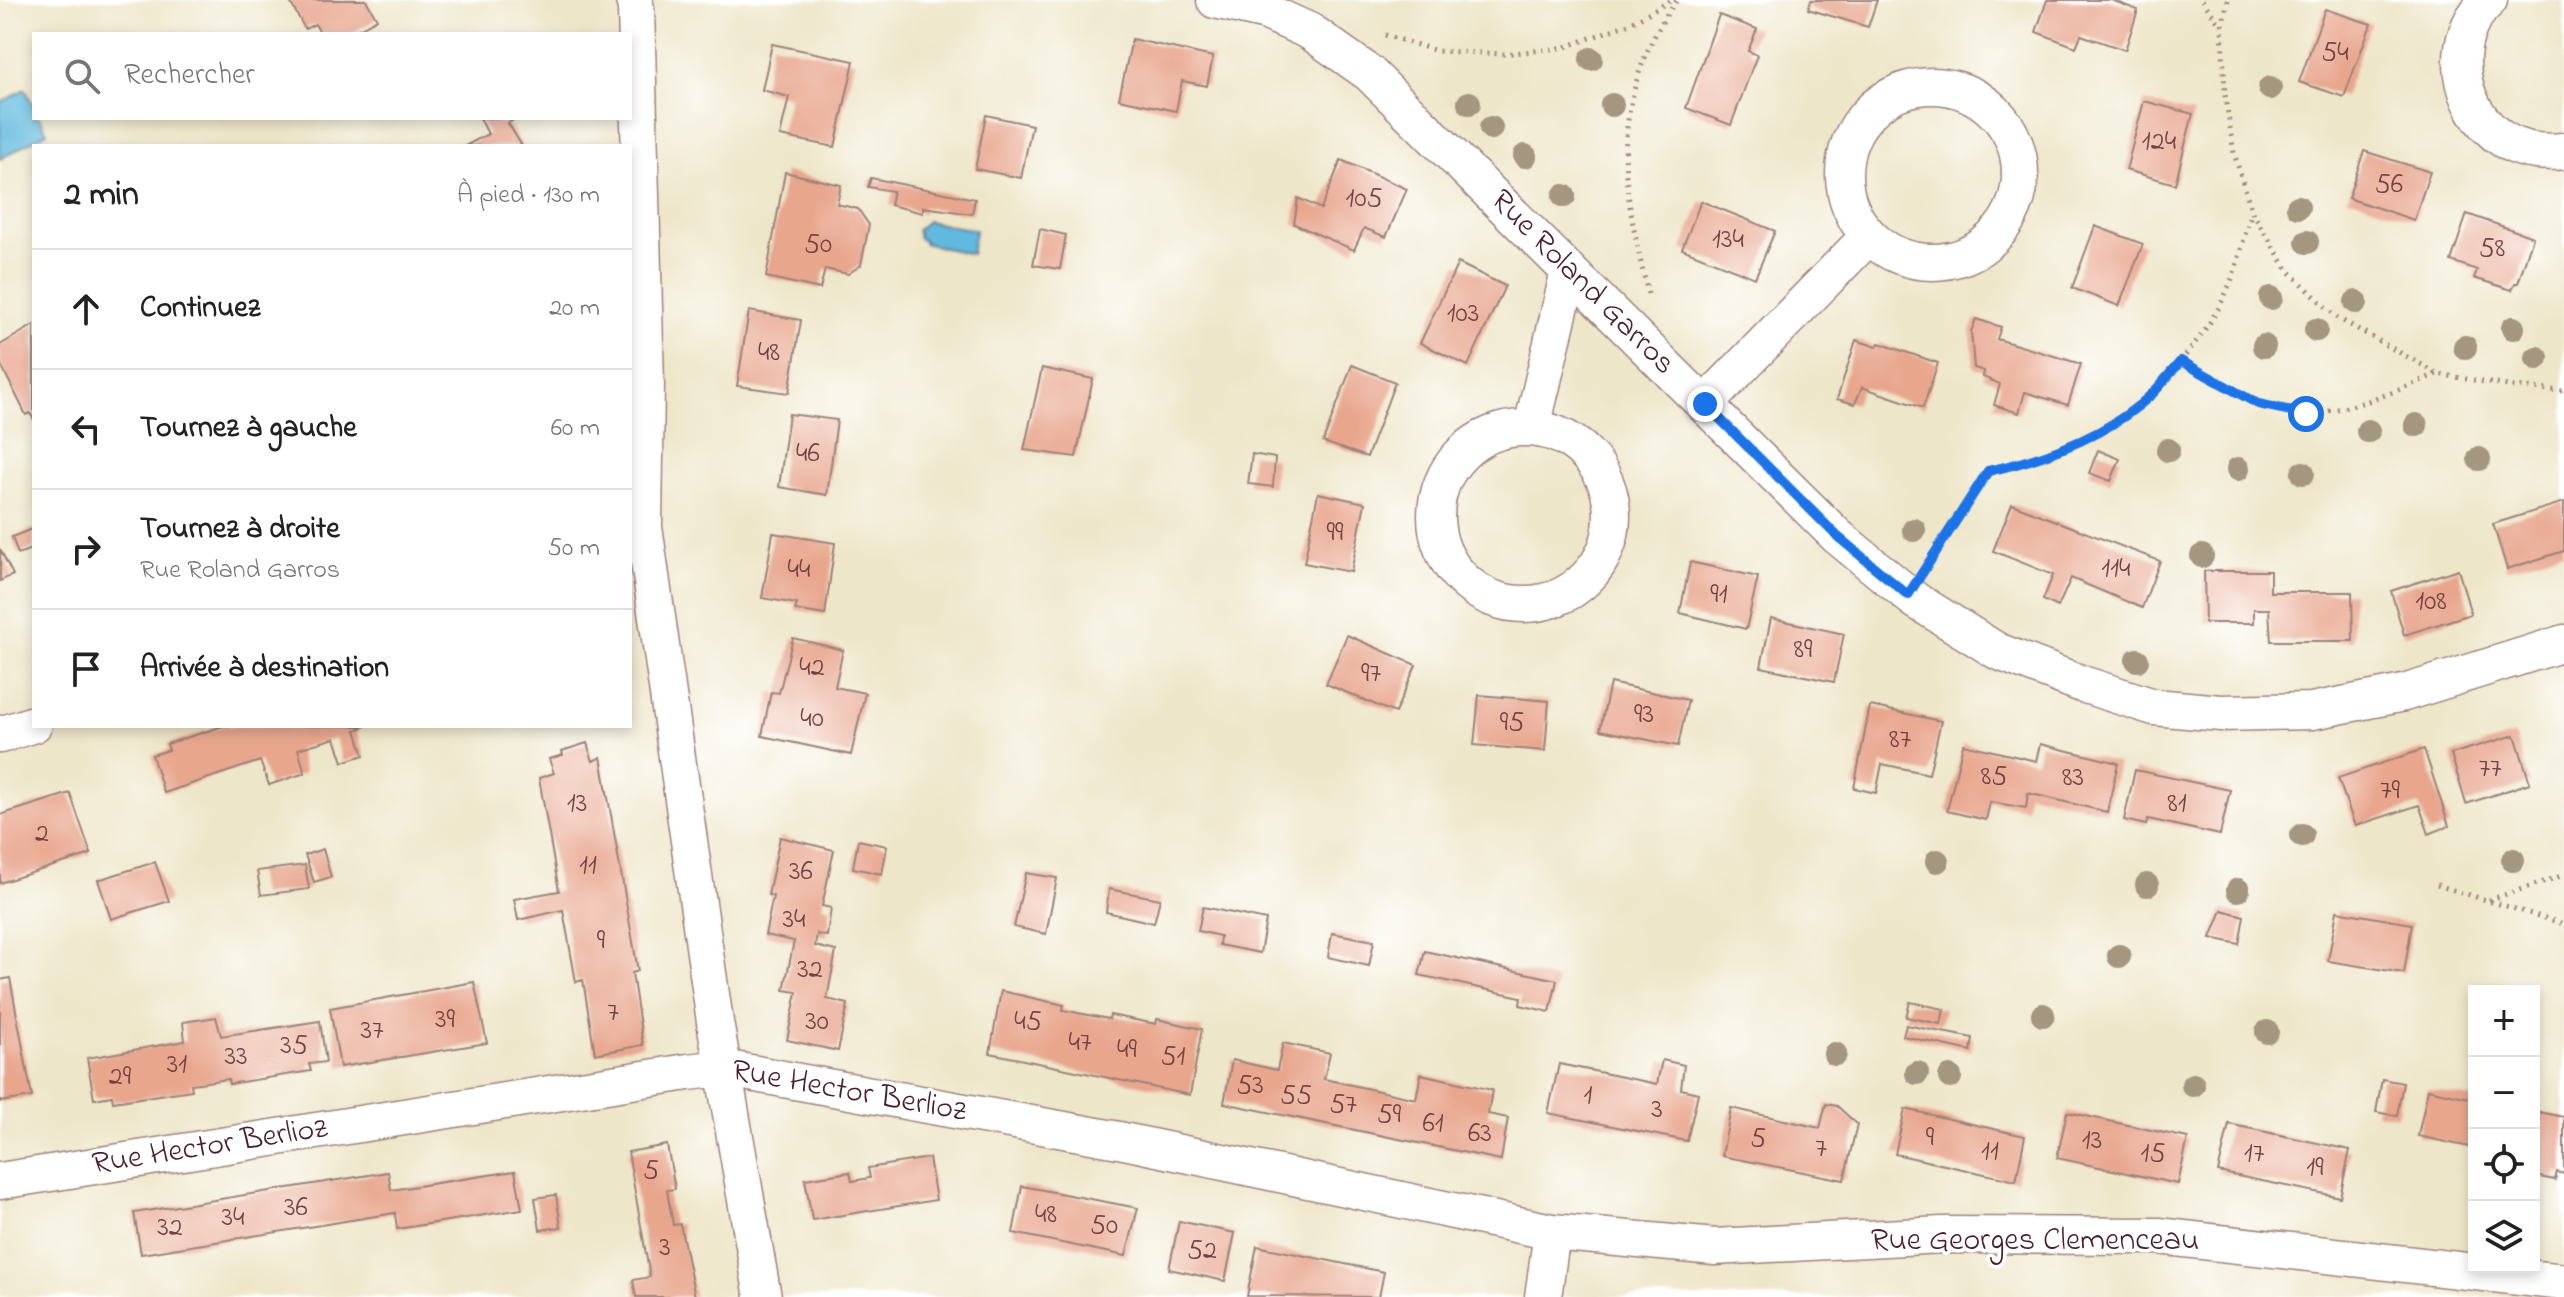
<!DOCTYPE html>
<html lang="fr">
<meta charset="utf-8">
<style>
body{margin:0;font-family:"Indie Flower",sans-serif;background:#f6f6f6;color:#222}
.controls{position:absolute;right:24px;bottom:24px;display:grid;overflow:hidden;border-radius:0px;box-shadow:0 4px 12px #0003}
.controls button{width:72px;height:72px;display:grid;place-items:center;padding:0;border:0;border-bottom:2px solid #e0e0e0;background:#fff;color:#222;font:40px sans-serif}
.stop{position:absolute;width:24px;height:24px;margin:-18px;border:6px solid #1a73e8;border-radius:50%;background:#fff}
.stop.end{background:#1a73e8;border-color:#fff;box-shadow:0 2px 8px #0008}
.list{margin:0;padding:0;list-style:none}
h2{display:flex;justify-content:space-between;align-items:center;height:104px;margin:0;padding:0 32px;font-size:34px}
h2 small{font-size:26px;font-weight:400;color:#767676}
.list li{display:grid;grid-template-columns:52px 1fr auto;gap:24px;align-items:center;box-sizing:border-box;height:120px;padding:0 32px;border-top:2px solid #e0e0e0}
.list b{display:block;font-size:30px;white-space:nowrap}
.list p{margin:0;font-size:26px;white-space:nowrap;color:#767676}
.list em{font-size:26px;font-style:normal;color:#767676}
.icon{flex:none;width:44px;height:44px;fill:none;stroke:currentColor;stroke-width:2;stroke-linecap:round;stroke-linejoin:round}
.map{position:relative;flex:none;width:2564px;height:1297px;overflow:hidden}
.search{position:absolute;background:#fff;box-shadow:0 4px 12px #0003;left:32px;top:32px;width:600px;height:88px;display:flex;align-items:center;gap:20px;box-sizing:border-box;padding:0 28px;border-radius:0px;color:#767676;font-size:30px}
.panel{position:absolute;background:#fff;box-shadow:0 4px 12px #0003;left:32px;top:144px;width:600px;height:584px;border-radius:0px}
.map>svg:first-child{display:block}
.water{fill:#60b9de;stroke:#556c84;stroke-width:2}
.building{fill:#e8a68d}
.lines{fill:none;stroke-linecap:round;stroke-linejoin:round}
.minor-casing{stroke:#9c827a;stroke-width:39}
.path{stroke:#9c827a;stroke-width:5;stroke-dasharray:2 6;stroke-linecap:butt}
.minor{stroke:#fff;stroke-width:36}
.tree{fill:#a4967f}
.route{stroke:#1a73e8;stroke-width:10}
.labels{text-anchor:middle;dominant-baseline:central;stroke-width:7;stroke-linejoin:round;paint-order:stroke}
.number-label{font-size:28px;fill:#724144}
.street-label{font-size:32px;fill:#4a1f2b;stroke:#fff}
</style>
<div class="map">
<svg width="2564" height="1297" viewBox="0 0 2564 1297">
<rect width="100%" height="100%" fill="#fff"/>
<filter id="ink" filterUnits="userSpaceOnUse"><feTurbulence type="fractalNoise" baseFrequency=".0125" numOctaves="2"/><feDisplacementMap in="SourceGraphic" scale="16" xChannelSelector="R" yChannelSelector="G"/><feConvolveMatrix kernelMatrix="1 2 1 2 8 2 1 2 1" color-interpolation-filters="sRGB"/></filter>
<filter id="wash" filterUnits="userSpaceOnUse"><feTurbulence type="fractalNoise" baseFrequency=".006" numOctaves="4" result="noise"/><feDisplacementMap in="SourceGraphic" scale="32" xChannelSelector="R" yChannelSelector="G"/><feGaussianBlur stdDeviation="1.8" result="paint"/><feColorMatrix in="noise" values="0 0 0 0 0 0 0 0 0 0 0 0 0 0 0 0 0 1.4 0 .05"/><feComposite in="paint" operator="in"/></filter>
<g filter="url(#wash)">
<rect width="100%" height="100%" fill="#eee6c9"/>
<!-- water -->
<path class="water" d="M25 89 34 107V118H40L47 132 0 159V103Z
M927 221 975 230 971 254 924 243 925 241 919 238 917 230Z"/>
<g id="blocks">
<!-- building -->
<path class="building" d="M289 0H366L377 19 350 34H321L315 24 305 29Z
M1811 0H1877L1868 27 1808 9Z
M2047 0H2111L2138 10 2125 50 2081 35 2076 47 2036 32Z
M2325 9 2371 24 2344 97 2299 82Z
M1719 15 1757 29 1748 51 1757 55 1731 125 1686 108Z
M1132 39 1213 57 1207 86 1182 81 1176 111 1119 99Z
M772 44 854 61 835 147 780 136 789 97 762 90Z
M2144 101 2193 114 2175 184 2126 170Z
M986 115 1032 125 1021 178 975 169Z
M480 118H517L508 123 522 146H465L488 134Z
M2364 151 2430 172 2414 220 2348 198Z
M1341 160 1407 189 1386 237 1364 228 1354 250 1294 224 1298 198 1321 209Z
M785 172 841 185 837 204 858 209 869 225 861 265 848 274 825 269 820 289 766 277Z
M871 178 975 199 972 214 923 207V213L890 205 893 191 868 187Z
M1701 201 1775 231 1755 278 1682 249Z
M2467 214 2533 237 2518 283H2515L2512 290 2474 278 2477 270 2451 261Z
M2095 226 2143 244 2119 306 2072 288Z
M1040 229 1066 235 1060 269 1033 265Z
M1458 263 1505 286 1468 366 1420 343Z
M749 311 801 320 789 393 737 386Z
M1976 319 2001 327 1997 339 2081 364 2068 405 2025 392 2019 413 1994 405 2000 384 1983 377 1984 371 1974 368 1971 332Z
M34 325V420L30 413 26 415 0 363V345Z
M1856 340 1877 347 1879 343 1938 363 1923 408 1862 387 1855 404 1837 399Z
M1352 365 1395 382 1367 457 1323 442Z
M1042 368 1093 379 1076 457 1024 450Z
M789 414 837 420 827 495 779 487Z
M2098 450 2120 459 2111 481 2089 473Z
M1252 454 1275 458 1273 487 1248 484Z
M1318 493 1365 503 1351 572 1304 563Z
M2564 502V551L2507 569 2493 524Z
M2012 504 2160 561 2142 608 2071 578 2058 607 2043 600 2053 575 1993 551Z
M34 528V548L18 554 12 537Z
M773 533 835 543 825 615 795 610 797 604 762 598Z
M0 549 13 575 0 581Z
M1690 562 1758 577 1746 629 1680 613Z
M2458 569 2471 614 2404 635 2391 591Z
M2204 571H2270V592H2352L2353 641H2271L2269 609H2254V623H2205Z
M1771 618 1844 634 1834 682 1761 667Z
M1347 635 1416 665 1395 713 1326 684Z
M793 638 843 650 835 687 865 693 851 755 762 736 771 692 779 693Z
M1610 683 1688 700 1678 746 1600 730Z
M1479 695 1549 701 1545 751 1474 745Z
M1870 706 1941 721 1929 774 1882 764 1876 793 1854 788Z
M223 726H366L356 730 364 755 343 762 335 738 298 749 305 773 269 785 260 761 164 793 152 755 169 750 167 744Z
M2515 735 2530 783 2466 804 2451 754Z
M587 743 593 761 601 757 638 971 632 973 643 1045 595 1054 583 980 576 982 563 910 518 920 514 899 559 891 539 778 554 773 549 759 563 755 562 751Z
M1963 744 2036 761 2040 744 2118 763 2107 812 2028 793 2026 808 1990 802 1986 820 1947 811Z
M2424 749 2449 826 2429 834 2419 805 2355 826 2338 778Z
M2135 770 2230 790 2220 835 2148 819 2146 825 2124 820Z
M70 793 91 854 0 883V815Z
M780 837 834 850 822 906 831 908 827 936 817 934 815 946 836 951 827 999 848 1004 838 1051 787 1040 797 992 784 990 794 941 765 935 773 896 768 895Z
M858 840 887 846 882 874 853 868Z
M323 849 331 877 314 882 305 855Z
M155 862 169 901 111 919 98 880Z
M305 865 309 889 261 895 257 871Z
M1026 873 1057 878 1046 934 1014 927Z
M1109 889 1160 899 1154 923 1106 912Z
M1203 907 1266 920 1260 953 1219 945 1220 936 1198 931Z
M2222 910 2244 916 2239 944 2211 938Z
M2337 911 2412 924 2404 973 2328 961Z
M1332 933 1374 941 1369 966 1328 957Z
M1425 951 1557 980 1550 1012 1520 1005 1521 997 1419 975Z
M10 978 32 1097 0 1102V980Z
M474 982 487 1043 340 1067 330 1008Z
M1001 991 1064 1005 1063 1010 1109 1019 1110 1015 1156 1024 1157 1019 1202 1029 1190 1095 990 1053Z
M1910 1002 1944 1009 1941 1024 1906 1017Z
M216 1017 221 1036 320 1021 326 1062 309 1064 311 1071 229 1084 228 1079 191 1084 192 1090 113 1102 112 1096 94 1099 87 1058 185 1041 183 1022Z
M1906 1025 1973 1038 1971 1051 1903 1036Z
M1283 1043 1330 1053 1324 1079 1416 1099 1421 1074 1492 1090 1488 1114 1508 1118 1501 1160 1224 1103 1232 1060 1277 1070Z
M1662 1060 1684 1065 1681 1089 1698 1093 1687 1141 1548 1113 1559 1064 1657 1084Z
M2382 1079 2403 1083 2397 1116 2376 1112Z
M2428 1089 2474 1099V1148L2418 1136Z
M1826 1104 1837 1106 1857 1124 1844 1180 1722 1156 1731 1108 1820 1128Z
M1905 1109 2025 1136 2016 1181 1895 1154Z
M2534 1111 2564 1117V1174L2557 1172 2555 1180 2534 1176 2537 1162 2534 1161Z
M2067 1112 2188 1138 2178 1184 2057 1158Z
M2229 1124 2350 1150 2340 1197 2218 1172Z
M667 1145 675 1189 667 1190 673 1225 680 1224 695 1297H636L633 1280 650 1277 628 1152Z
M929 1158 936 1200 812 1220 805 1179 850 1172 852 1181 870 1178 868 1168Z
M515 1171 522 1209 397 1229 395 1213 141 1254 134 1213 388 1172 391 1190Z
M1022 1186 1138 1208 1126 1256 1013 1233Z
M556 1195 561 1227 540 1230 535 1198Z
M1179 1221 1235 1233 1225 1281 1169 1269Z
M1257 1246 1384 1272 1379 1297 1247 1296Z"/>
</g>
</g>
<g filter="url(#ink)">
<use href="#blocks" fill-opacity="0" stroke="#9c827a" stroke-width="2"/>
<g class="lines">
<defs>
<path id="minor" d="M634 0 636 8 646 384 644 527 715 1022 763 1297
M1215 0 1267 12 1311 32 1369 73 1837 536 1915 600 1997 651 2082 684 2154 707 2221 713 2312 711 2404 693 2564 643
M2489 0C2446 37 2457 111 2504 140 2521 151 2544 153 2564 151
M1844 174a88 88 0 1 1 176 0a88 88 0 1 1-176 0Z
M1705 404 1868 237
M1532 427 1569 271
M1436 516a88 88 0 1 1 176 0a88 88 0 1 1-176 0Z
M0 735 34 724
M0 1181 688 1072 723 1068 1119 1140 1552 1232 1715 1247 1942 1235 2158 1236 2564 1282
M1543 1297 1552 1232"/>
</defs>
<!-- minor casing -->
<use href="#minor" class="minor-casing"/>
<!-- path -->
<path class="path" d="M2202 0 2221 26
M2228 0 2222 26 2225 95 2234 153 2252 212 2287 269 2336 317 2438 374 2514 387 2564 391
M1385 35 1437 51 1504 54 1563 48 1628 24 1672 0
M1648 294C1640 258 1631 221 1627 185 1619 123 1639 49 1677 0
M2181 361C2206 375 2231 393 2258 403 2319 428 2380 397 2437 374
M1928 563 1988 471C2076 452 2137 419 2192 347 2204 331 2217 314 2225 295 2237 270 2243 241 2251 214
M2437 885 2564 924
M2489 900 2564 875"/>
<!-- minor -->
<use href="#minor" class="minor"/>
</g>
<!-- trees -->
<g class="tree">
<circle cx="1591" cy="59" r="12"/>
<circle cx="2270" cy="88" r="12"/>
<circle cx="1469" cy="103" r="12"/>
<circle cx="1612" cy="105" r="12"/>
<circle cx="1491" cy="128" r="12"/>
<circle cx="1525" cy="156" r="12"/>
<circle cx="1564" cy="196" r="12"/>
<circle cx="2298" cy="207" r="12"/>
<circle cx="2307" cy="242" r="12"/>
<circle cx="2271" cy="298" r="12"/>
<circle cx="2356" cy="302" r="12"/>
<circle cx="2513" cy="328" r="12"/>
<circle cx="2316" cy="330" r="12"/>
<circle cx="2264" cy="346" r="12"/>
<circle cx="2465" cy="347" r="12"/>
<circle cx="2537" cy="358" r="12"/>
<circle cx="2416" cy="425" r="12"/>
<circle cx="2368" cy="431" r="12"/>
<circle cx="2168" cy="450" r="12"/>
<circle cx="2479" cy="459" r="12"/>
<circle cx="2238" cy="469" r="12"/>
<circle cx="2303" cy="473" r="12"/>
<circle cx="1914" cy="530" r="12"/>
<circle cx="2202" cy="556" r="12"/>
<circle cx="2137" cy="660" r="12"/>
<circle cx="2302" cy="835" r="12"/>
<circle cx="2513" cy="860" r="12"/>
<circle cx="1937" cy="861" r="12"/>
<circle cx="2147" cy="885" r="12"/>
<circle cx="2238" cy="890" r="12"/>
<circle cx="2119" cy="956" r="12"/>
<circle cx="2043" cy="1015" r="12"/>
<circle cx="2267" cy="1032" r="12"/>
<circle cx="1835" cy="1054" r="12"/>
<circle cx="1917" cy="1073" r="12"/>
<circle cx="1950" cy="1077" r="12"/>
<circle cx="2193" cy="1085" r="12"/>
</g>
</g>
<g class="lines" filter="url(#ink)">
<!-- route -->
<path class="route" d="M1705 404 1837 536 1908 595 1988 471C2046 458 2108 436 2152 394 2162 384 2171 372 2181 361L2258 404 2306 414"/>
</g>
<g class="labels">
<!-- number labels -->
<g class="number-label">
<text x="2335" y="53">54</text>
<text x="2159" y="142">124</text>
<text x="2389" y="185">56</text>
<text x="1364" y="199">105</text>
<text x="1728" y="240">134</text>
<text x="818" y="245">50</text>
<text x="2492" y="249">58</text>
<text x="1463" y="314">103</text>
<text x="769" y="353">48</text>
<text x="808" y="454">46</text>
<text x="1335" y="533">99</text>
<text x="2116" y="569">114</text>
<text x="799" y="570">44</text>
<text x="1719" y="595">91</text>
<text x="2431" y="602">108</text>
<text x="1803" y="650">89</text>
<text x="812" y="668">42</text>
<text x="1371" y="674">97</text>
<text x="1644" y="715">93</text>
<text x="812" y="719">40</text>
<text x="1512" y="723">95</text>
<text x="1900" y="740">87</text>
<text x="2490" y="769">77</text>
<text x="1994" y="777">85</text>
<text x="2073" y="778">83</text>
<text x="2390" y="791">79</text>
<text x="577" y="804">13</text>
<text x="2177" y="804">81</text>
<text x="42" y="834">2</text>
<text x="588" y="866">11</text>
<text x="801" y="872">36</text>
<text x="794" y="920">34</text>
<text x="601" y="941">9</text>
<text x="810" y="970">32</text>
<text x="613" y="1013">7</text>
<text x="445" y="1020">39</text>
<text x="817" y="1022">30</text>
<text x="1028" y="1022">45</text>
<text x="372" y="1031">37</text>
<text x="1080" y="1043">47</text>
<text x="294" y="1046">35</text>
<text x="1127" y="1050">49</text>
<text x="236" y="1057">33</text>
<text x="1173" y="1057">51</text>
<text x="177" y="1065">31</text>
<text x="120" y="1077">29</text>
<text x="1250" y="1086">53</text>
<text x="1296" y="1096">55</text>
<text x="1588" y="1096">1</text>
<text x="1343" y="1105">57</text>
<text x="1657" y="1110">3</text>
<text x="1389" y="1115">59</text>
<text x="1433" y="1124">61</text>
<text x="1480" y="1134">63</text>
<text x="1930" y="1138">9</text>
<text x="1758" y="1139">5</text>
<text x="2092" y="1141">13</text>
<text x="1821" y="1149">7</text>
<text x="1990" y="1152">11</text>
<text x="2153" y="1154">15</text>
<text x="2254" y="1154">17</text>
<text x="2315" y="1168">19</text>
<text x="651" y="1171">5</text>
<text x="296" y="1208">36</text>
<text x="1046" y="1215">48</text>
<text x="233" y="1218">34</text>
<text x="1104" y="1226">50</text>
<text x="170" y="1228">32</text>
<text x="665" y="1248">3</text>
<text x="1202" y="1251">52</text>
</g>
<!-- street labels -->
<g class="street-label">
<text transform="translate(1582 283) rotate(45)">Rue Roland Garros</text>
<text transform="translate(849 1092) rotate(10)">Rue Hector Berlioz</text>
<text transform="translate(210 1147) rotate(-9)">Rue Hector Berlioz</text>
<text x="2035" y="1241">Rue Georges Clemenceau</text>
</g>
</g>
</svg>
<div class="controls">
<button>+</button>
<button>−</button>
<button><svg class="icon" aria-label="locate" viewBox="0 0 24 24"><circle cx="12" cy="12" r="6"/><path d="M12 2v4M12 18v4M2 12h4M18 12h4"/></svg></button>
<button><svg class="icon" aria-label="layers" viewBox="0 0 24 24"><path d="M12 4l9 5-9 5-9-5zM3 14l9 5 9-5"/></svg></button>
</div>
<div class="stop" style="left:2306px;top:414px"></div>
<div class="stop end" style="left:1705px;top:404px"></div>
<div class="search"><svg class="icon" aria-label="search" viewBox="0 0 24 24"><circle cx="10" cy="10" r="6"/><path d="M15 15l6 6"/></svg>Rechercher</div>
<section class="panel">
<h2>2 min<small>À pied · 130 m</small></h2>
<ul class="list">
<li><svg class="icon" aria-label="ahead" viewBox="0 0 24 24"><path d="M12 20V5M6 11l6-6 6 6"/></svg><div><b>Continuez</b></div><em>20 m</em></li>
<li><svg class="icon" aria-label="left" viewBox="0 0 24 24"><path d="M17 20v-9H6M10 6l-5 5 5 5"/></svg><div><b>Tournez à gauche</b></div><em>60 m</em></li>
<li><svg class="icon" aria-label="right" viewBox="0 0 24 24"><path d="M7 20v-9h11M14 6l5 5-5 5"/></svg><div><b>Tournez à droite</b><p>Rue Roland Garros</p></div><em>50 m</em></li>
<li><svg class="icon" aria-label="arrive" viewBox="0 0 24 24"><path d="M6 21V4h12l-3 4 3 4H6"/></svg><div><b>Arrivée à destination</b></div></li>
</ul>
</section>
</div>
